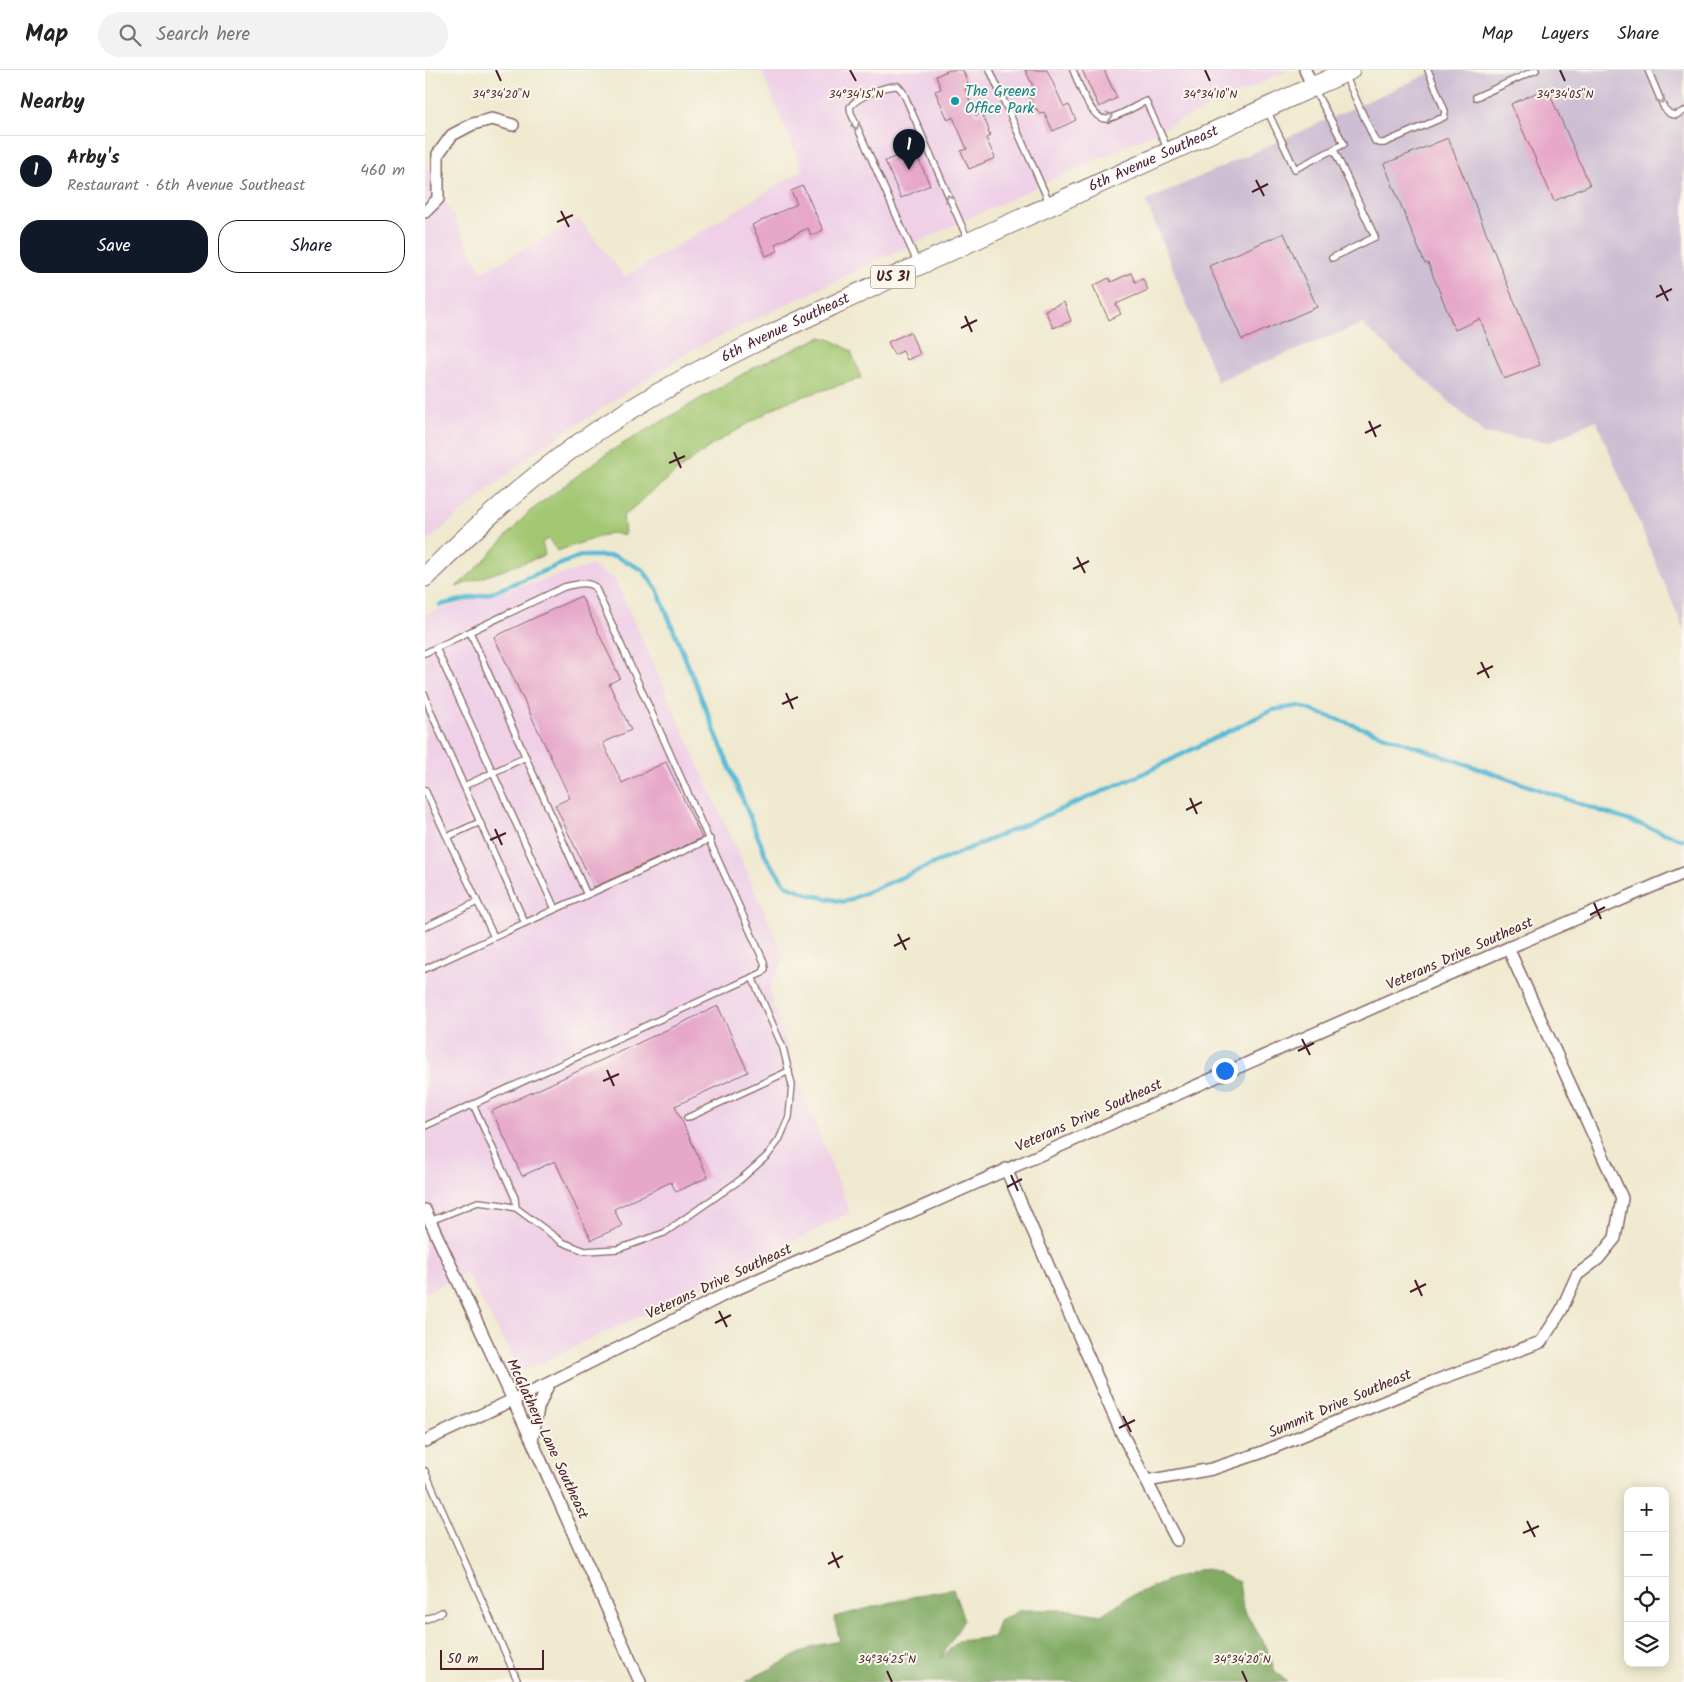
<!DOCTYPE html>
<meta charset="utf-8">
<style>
body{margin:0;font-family:Kalam,sans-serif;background:#f2f2f2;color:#222}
.controls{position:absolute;right:15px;bottom:15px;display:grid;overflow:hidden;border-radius:10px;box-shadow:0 2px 12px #0003}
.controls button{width:45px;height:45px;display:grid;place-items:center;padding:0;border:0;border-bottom:1px solid #e0e0e0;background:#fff;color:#222;font:25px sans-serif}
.scale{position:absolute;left:15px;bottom:12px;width:104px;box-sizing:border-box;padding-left:5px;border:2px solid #4a1f2b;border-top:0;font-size:14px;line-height:18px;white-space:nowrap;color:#4a1f2b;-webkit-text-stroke:4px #fbf7ec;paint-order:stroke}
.you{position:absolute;left:799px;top:1000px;width:18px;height:18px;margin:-12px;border:4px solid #fff;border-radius:50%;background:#1a73e8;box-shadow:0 0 0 8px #1a73e833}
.badge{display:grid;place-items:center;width:32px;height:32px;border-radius:50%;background:#111827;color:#fff;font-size:16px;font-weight:700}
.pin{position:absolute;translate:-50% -41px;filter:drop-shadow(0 1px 2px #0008)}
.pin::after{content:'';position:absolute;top:26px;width:18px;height:15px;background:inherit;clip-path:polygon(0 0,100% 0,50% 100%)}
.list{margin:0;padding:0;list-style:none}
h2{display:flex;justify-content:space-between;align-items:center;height:65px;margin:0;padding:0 20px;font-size:21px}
h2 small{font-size:16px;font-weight:400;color:#767676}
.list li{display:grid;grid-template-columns:32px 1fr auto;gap:15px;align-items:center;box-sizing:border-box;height:70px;padding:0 20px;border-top:1px solid #e0e0e0}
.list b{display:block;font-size:19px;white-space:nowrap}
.list p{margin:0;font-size:16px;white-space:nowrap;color:#767676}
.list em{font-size:16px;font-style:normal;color:#767676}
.actions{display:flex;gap:10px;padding:15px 20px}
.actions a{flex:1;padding:11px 0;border:1px solid #111827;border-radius:20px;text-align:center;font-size:18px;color:#111827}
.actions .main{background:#111827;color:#fff}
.icon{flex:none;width:28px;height:28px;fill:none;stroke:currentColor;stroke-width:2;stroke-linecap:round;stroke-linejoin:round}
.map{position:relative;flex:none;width:1259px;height:1612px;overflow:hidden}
header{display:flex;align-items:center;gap:30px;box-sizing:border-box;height:70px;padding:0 25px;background:#fff;border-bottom:1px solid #e0e0e0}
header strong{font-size:24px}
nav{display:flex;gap:28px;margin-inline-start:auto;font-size:18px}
.search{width:350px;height:45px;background:#f2f2f2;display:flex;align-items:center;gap:12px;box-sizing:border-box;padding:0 18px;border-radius:28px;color:#767676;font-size:19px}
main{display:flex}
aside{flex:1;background:#fff}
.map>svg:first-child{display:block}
.built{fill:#efd0e7}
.industrial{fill:#cdbed3}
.green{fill:#a3c873;stroke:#76744f}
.forest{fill:#82ac65;stroke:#666648}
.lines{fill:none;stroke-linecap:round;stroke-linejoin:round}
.stream{stroke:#57b9d6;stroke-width:4.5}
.building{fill:#e6a7c9}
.lane-casing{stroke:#846664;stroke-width:8}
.street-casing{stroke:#846664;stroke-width:14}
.primary-casing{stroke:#846664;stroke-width:21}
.lane{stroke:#fff;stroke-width:5.5}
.street{stroke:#fff;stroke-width:11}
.primary{stroke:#fff;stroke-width:19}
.oneway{stroke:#ae9aa0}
.ticks{fill:none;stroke:#4a1f2b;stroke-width:2}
.culture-dot{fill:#0f9aa8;stroke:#fbf7ec;stroke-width:2}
.labels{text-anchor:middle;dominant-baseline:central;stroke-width:4;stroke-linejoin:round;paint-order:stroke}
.shield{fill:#fbf7ec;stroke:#7f6065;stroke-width:1}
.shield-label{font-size:14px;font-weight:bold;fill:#4a1f2b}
.culture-label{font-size:15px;fill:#0d838f;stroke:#fbf7ec;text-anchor:start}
.street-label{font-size:15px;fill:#4a1f2b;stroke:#fbf7ec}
.ticks-label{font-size:12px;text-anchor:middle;fill:#4a1f2b;stroke:#fbf7ec;stroke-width:4;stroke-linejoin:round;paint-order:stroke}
</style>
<header>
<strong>Map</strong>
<div class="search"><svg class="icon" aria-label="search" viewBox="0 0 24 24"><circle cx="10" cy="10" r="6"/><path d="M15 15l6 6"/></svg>Search here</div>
<nav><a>Map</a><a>Layers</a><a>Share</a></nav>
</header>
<main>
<aside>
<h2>Nearby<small></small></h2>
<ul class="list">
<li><span class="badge">1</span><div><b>Arby's</b><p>Restaurant · 6th Avenue Southeast</p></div><em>460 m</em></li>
</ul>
<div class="actions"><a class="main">Save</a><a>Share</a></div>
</aside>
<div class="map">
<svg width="1259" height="1612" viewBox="0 0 1259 1612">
<rect width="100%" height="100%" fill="#fbf7ec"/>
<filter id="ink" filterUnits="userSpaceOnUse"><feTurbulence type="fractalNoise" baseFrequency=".02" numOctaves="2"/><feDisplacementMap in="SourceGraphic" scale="10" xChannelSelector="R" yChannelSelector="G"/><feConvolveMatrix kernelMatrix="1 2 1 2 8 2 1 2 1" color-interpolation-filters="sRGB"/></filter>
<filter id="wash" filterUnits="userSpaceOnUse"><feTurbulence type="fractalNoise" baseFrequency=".0096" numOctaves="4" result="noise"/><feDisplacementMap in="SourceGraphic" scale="20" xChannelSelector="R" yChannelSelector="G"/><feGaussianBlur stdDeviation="1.12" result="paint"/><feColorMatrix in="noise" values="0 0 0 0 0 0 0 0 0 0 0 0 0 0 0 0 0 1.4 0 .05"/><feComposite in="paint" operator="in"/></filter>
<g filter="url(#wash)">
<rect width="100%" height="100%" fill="#efe9cf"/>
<!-- built -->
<path class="built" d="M336 0H864L439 197 263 282 108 383 0 473V91L57 202 154 149 200 207 378 100Z
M166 496 190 509 360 887 344 920 370 1002 425 1142 330 1192 96 1302 41 1203 0 1223V544Z"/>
<!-- industrial -->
<path class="industrial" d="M1012 0H1259V560L1171 350 1125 372 1059 363 937 254 792 311 721 131Z"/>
<!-- green -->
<path class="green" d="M396 267 407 270 426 281 436 308 358 333 287 375 251 402 198 446 200 465 185 463 132 481 124 469 117 472 120 485 31 517 50 500 104 442 184 382 328 298Z"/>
<!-- forest -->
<path class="forest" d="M781 1498 814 1512 818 1539 841 1576 850 1601 862 1612H320L389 1576 415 1571 409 1547 499 1524 528 1519 539 1550 515 1589 533 1571 569 1567 574 1551 596 1540H647L676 1545 703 1527 743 1510Z"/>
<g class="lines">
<!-- stream -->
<path class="stream" d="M15 535 66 523 155 486H190L218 500 232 519 342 789 361 815 386 825 419 832 711 707 847 640 874 636 1259 770"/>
</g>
<g id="blocks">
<!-- building -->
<path class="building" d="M524 0H538L544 17 540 19 551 46 557 43 564 60 563 61 565 66 561 68 570 88 544 99 536 81 542 79 528 47 523 50 510 21 516 19 511 6Z
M600 0H622L639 37 644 35 651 50 628 61 619 42 615 44 612 39H610L603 24 610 20Z
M657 0H679L692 28 674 37Z
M1122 18 1165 115 1129 131 1086 34Z
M1023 68 1115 295 1079 309 1055 249 1030 260 1003 193 1000 194 959 94Z
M489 79 505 115 476 128 460 91Z
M378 116 398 160 386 166 383 158 350 174 353 181 341 186 327 155 372 134 366 121Z
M859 163 892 237 817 270 784 196Z
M706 203 710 212 718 209 723 220 691 234 696 244 684 250 668 216 684 208 686 212Z
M639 232 646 251 628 258 620 240Z
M485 262 495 284 482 290 478 281 469 285 463 272Z
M156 526 195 608 184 614 206 660 178 673 197 713 241 692 277 768 169 817 130 735 145 728 69 567Z
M293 936 323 1002 250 1036 283 1107 251 1122 246 1112 189 1139 197 1156 166 1170 130 1091 97 1106 67 1041Z"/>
</g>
</g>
<g filter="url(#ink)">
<use href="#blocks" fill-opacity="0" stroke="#846664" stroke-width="1"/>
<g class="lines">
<defs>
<path id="lane" d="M565 0 625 134
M648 0C653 12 666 51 682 49 692 47 711 36 721 31L743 80
M1223 0 1239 38 1245 44 1251 45 1259 41
M920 5 950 71 954 73H959L1019 47 1020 41 1003 0
M1051 27 1111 0
M842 40 870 99 919 74 889 19
M907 188 950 167 909 80
M492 192 426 43 425 37C432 27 461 15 473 16L478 22 543 170
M45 562 162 825
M11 578 130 839
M0 583 139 517C149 515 161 510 170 517L339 892 340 899 337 903 0 1056
M0 625 5 640 100 853 0 899
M39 716 101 687
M0 720 69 867
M22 767 55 752
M100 853 285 769
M0 857 52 832
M48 1034 90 1128 91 1138
M262 1048 364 1001
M5 1151 53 1132 78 1135 91 1138 137 1172 160 1181 193 1179 239 1163 315 1110 342 1086 354 1070 364 1047 367 1015 358 978 327 907
M0 1401 93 1612
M0 1550 17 1542"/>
<path id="street" d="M880 0 888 17
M0 142 13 129V84L27 65 48 54 67 49 88 55
M581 1099 696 1362 752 1470
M0 1140 107 1371 215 1612
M0 1371 124 1313 307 1221 1083 878 1259 803
M107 1371 113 1338 124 1313
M722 1411 787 1399 835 1383 1007 1312 1116 1272 1136 1241 1152 1205 1173 1189 1190 1168 1197 1128 1083 878"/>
<g id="primary">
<path id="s1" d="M0 507C47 460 95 416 149 377 218 327 295 289 372 252 427 226 481 201 536 176 666 117 796 59 925 0"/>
</g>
</defs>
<!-- lane casing -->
<use href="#lane" class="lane-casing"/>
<!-- street casing -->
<use href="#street" class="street-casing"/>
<!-- primary casing -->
<use href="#primary" class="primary-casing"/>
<!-- lane -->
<use href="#lane" class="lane"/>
<!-- street -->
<use href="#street" class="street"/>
<!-- primary -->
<use href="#primary" class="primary"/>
</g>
<!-- one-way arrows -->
<defs><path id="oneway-chevron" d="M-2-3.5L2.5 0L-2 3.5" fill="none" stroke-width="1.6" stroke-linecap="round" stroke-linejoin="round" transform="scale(1.25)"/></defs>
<g class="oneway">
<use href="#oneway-chevron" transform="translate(1236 30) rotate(66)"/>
<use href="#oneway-chevron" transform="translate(685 46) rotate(-15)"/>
<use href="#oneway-chevron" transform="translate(431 56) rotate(66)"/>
<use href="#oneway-chevron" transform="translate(524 128) rotate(-114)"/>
</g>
</g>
<!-- ticks -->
<path class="ticks" d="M71 0 76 11M425 0 431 11M780 0 785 11M1135 0 1140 11M831 110 839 126M827 122 843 114M136 141 144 157M132 152 148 145M1235 215 1243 231M1231 227 1247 219M540 246 547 262M536 258 552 250M944 351 951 367M940 363 956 355M249 382 256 398M244 393 260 386M652 487 660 503M648 499 664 491M1056 592 1064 608M1052 604 1068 596M361 623 368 639M357 634 373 627M765 728 772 744M761 740 777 732M70 759 77 775M65 770 81 763M1169 833 1176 849M1165 845 1180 837M473 864 481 880M469 876 485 868M877 969 885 985M873 981 889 973M182 1000 189 1016M178 1011 194 1004M586 1105 593 1121M582 1117 597 1109M990 1210 997 1226M985 1222 1001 1214M294 1241 302 1257M290 1253 306 1245M698 1346 706 1362M694 1358 710 1350M1102 1451 1110 1467M1098 1463 1114 1456M407 1482 414 1498M403 1494 418 1486M462 1601 467 1612M817 1601 822 1612"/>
<!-- markers -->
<circle class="culture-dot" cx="530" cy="31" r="5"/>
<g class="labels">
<!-- shield labels -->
<rect class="shield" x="445.5" y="195.5" width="45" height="23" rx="4"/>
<g class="shield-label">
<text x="468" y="207">US 31</text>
</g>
<!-- culture labels -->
<g class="culture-label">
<text x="540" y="22">The Greens<tspan x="540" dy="17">Office Park</tspan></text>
</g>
<!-- street labels -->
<g class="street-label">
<text stroke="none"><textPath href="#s1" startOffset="846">6th Avenue Southeast</textPath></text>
<text stroke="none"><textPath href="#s1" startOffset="441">6th Avenue Southeast</textPath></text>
<text transform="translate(1035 884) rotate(-24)">Veterans Drive Southeast</text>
<text transform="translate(664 1046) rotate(-24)">Veterans Drive Southeast</text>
<text transform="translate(294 1212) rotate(-25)">Veterans Drive Southeast</text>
<text transform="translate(915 1334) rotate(-23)">Summit Drive Southeast</text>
<text transform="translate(122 1369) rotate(65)">McGlathery Lane Southeast</text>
</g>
</g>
<g class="ticks-label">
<text x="76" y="28">34°34'20"N</text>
<text x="431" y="28">34°34'15"N</text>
<text x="785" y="28">34°34'10"N</text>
<text x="1140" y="28">34°34'05"N</text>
<text x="462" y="1593">34°34'25"N</text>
<text x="817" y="1593">34°34'20"N</text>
</g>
</svg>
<div class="controls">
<button>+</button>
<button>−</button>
<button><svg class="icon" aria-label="locate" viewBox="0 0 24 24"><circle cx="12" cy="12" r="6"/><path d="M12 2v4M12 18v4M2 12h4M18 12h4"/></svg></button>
<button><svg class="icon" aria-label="layers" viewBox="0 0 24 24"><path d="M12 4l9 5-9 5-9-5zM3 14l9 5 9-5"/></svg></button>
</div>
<div class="scale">50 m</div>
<div class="you"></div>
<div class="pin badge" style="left:484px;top:100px">1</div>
</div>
</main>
